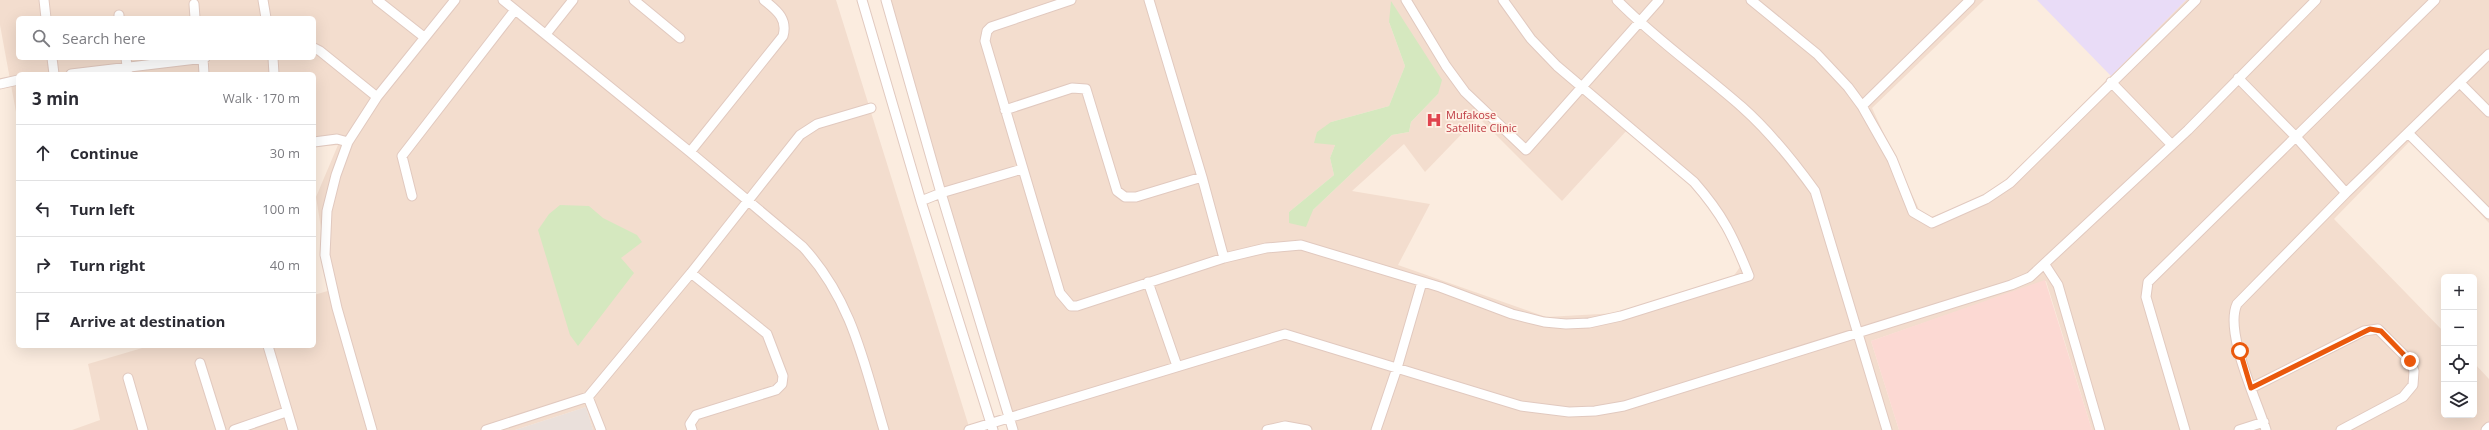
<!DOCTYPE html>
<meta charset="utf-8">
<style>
body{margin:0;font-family:"Open Sans",sans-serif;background:#f7f7f7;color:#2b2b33}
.controls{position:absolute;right:12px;bottom:12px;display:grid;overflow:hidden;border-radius:6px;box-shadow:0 4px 16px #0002}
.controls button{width:36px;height:36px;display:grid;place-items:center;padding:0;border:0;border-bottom:1px solid #e1e1e2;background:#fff;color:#2b2b33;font:20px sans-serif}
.stop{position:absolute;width:12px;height:12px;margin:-9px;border:3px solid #ea580c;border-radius:50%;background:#fff}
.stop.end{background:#ea580c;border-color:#fff;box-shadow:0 1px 4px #0008}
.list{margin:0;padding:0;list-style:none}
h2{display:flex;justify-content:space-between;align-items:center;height:52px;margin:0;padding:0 16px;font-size:17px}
h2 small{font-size:13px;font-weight:400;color:#7c7c81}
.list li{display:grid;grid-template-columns:26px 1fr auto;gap:12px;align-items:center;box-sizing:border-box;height:56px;padding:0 16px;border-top:1px solid #e1e1e2}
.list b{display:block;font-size:15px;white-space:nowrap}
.list em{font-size:13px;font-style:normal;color:#7c7c81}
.icon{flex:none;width:22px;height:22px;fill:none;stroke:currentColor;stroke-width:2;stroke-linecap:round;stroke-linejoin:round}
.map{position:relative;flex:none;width:2489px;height:430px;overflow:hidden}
.search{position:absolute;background:#fff;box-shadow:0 4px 16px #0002;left:16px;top:16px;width:300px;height:44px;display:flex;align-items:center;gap:10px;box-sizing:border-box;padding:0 14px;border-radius:6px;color:#7c7c81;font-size:15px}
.panel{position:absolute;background:#fff;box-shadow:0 4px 16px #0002;left:16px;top:72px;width:300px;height:276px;border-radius:6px}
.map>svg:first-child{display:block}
.residential{fill:#f3ddce;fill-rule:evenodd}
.commercial{fill:#fcd9d3}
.industrial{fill:#eae0db}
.education{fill:#e9dcf7}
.green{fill:#d5e8bf}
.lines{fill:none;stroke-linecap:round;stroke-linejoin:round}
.minor-casing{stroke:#e1c9bf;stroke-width:11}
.minor{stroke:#fff;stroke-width:9}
.route{stroke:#ea580c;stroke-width:5}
.labels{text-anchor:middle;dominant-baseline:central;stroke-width:3.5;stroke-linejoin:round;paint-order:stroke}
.health-label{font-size:11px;fill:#be3a42;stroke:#fff1e5;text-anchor:start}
</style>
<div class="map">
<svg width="2489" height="430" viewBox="0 0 2489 430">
<rect width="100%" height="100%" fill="#fbecdf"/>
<!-- residential -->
<path class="residential" d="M0 0H836L970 430H593L586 407 515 430H72L100 420 88 364 149 346H314V295L331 290 316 197 338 145 314 147V74H18V123L0 25ZM18 18H314V58H18Z
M884 0H1984L1872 108 1924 220 1995 192 2186 0H2489V223L2411 140 2334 219 2444 332V415H2474V363L2489 379V430H2092L2046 281 1871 341 1899 430H1017ZM1389 22 1438 94 1411 122 1409 132 1392 135 1313 210 1289 212 1334 175 1330 158 1335 145 1331 122 1389 106 1405 66ZM1478 117 1562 201 1628 129 1720 212 1740 267 1730 281 1618 313 1546 317 1398 265 1430 204 1352 191 1404 144 1425 172Z"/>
<!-- commercial -->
<path class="commercial" d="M2045 280 2092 430H1899L1871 341Z"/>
<!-- industrial -->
<path class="industrial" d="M586 407 593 430H515Z"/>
<!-- education -->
<path class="education" d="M2037 0H2186L2111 76Z"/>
<!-- green -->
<path class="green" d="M1391 1 1442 80 1438 94 1411 122 1409 132 1392 135 1313 210 1306 227 1289 223V212L1334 175 1330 158 1335 145 1314 143 1317 132 1331 122 1389 106 1405 66 1389 22Z
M560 205 589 206 603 218 637 235 642 242 621 258 634 273 578 346 570 335 538 230 549 214Z"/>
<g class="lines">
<defs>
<path id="minor" d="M44 0 46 18
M263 0 266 18
M377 0 424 37
M503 0 690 152 803 247C852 300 864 363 884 430
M634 0 680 38
M862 0 921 201 993 430
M886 0 941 193 1013 430
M1071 0 991 27 987 31 985 41 1060 293 1071 306H1077L1224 258 1266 248 1301 245 1440 287 1512 314 1544 322 1566 324 1589 323 1621 316 1749 276C1733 236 1723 215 1694 182L1557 66 1531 39 1503 0
M1149 0 1202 177
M1406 0 1446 66 1465 92 1526 150 1659 0
M1617 0C1655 39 1700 70 1742 107 1769 131 1794 162 1815 191L1887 430
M1751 0 1817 54 1848 87 1862 106 1892 159 1913 212 1932 223 1986 199 2010 183 2196 0
M194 4 195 18
M119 15V18
M546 34 573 0
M314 48 320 51 377 97
M52 58 54 74
M126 58 128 74
M203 58 204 74
M273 58 274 74
M71 74 205 58
M2238 78 2296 137 2346 193 2489 54
M2111 82 2172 145
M2460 83 2489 112
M0 84 18 80
M1862 106 1970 0
M1005 110 1072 88 1086 89 1117 191 1125 197H1136L1202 177 1224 258
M2408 133 2489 214
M314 142 337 139 348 142
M690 152 783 36C788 18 776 10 764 0
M412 196 402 156 515 10
M921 201 941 193 1022 169
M2045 265 2058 285 2100 430
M691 273 767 334 783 376 782 384 776 390 696 415 690 424 692 430
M1148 282 1177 366
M268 346 293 430
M200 363 221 430
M128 378 143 430
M2251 388 2364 331 2378 329 2410 361 2414 371 2413 385 2403 397 2341 430
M588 397 601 430
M234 430 286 412
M372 430 337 308 325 255 327 211 336 175 348 142 377 97 455 0
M486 430 588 397 691 273 800 135 817 124 871 108
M969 430 1285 334 1521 406 1569 412 1595 411 1624 406 2011 285 2030 277 2188 130 2316 0
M1267 430 1285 426 1307 430
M1376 430 1397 368 1422 282
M2185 430 2146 297 2148 282 2435 0
M2239 430 2264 422
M2266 430C2257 401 2224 332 2237 304L2346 193
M2486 430 2489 427"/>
</defs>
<!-- minor casing -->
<use href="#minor" class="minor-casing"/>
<!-- minor -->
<use href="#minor" class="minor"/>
</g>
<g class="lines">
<!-- route -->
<path class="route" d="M2240 351 2251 388 2370 329 2381 331 2410 361"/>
</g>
<!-- icons -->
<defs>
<symbol id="hospital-bare" viewBox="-9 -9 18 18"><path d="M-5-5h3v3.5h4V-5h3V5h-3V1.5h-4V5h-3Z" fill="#e0444e" stroke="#fff1e5" stroke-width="2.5" paint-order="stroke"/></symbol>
</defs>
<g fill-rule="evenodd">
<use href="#hospital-bare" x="1423" y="109" width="22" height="22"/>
</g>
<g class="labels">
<!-- health labels -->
<g class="health-label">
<text x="1446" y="114">Mufakose<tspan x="1446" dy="13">Satellite Clinic</tspan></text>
</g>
</g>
</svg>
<div class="controls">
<button>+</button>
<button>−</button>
<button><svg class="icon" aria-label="locate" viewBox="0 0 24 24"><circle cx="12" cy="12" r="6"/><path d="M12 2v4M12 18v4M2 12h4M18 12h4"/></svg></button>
<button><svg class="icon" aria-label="layers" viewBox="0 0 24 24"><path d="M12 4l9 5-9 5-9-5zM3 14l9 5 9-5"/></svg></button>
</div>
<div class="stop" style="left:2240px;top:351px"></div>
<div class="stop end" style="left:2410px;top:361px"></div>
<div class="search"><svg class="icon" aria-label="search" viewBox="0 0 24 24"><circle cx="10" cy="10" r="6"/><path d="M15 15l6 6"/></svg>Search here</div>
<section class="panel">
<h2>3 min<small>Walk · 170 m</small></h2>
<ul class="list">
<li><svg class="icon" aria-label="ahead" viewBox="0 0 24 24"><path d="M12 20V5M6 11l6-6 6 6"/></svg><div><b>Continue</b></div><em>30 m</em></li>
<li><svg class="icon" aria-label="left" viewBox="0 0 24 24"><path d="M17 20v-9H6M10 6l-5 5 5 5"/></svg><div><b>Turn left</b></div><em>100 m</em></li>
<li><svg class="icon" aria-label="right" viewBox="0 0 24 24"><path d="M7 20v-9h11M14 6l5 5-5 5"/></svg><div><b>Turn right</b></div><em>40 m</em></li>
<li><svg class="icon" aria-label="arrive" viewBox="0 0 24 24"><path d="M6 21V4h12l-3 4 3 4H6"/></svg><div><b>Arrive at destination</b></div></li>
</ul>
</section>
</div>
